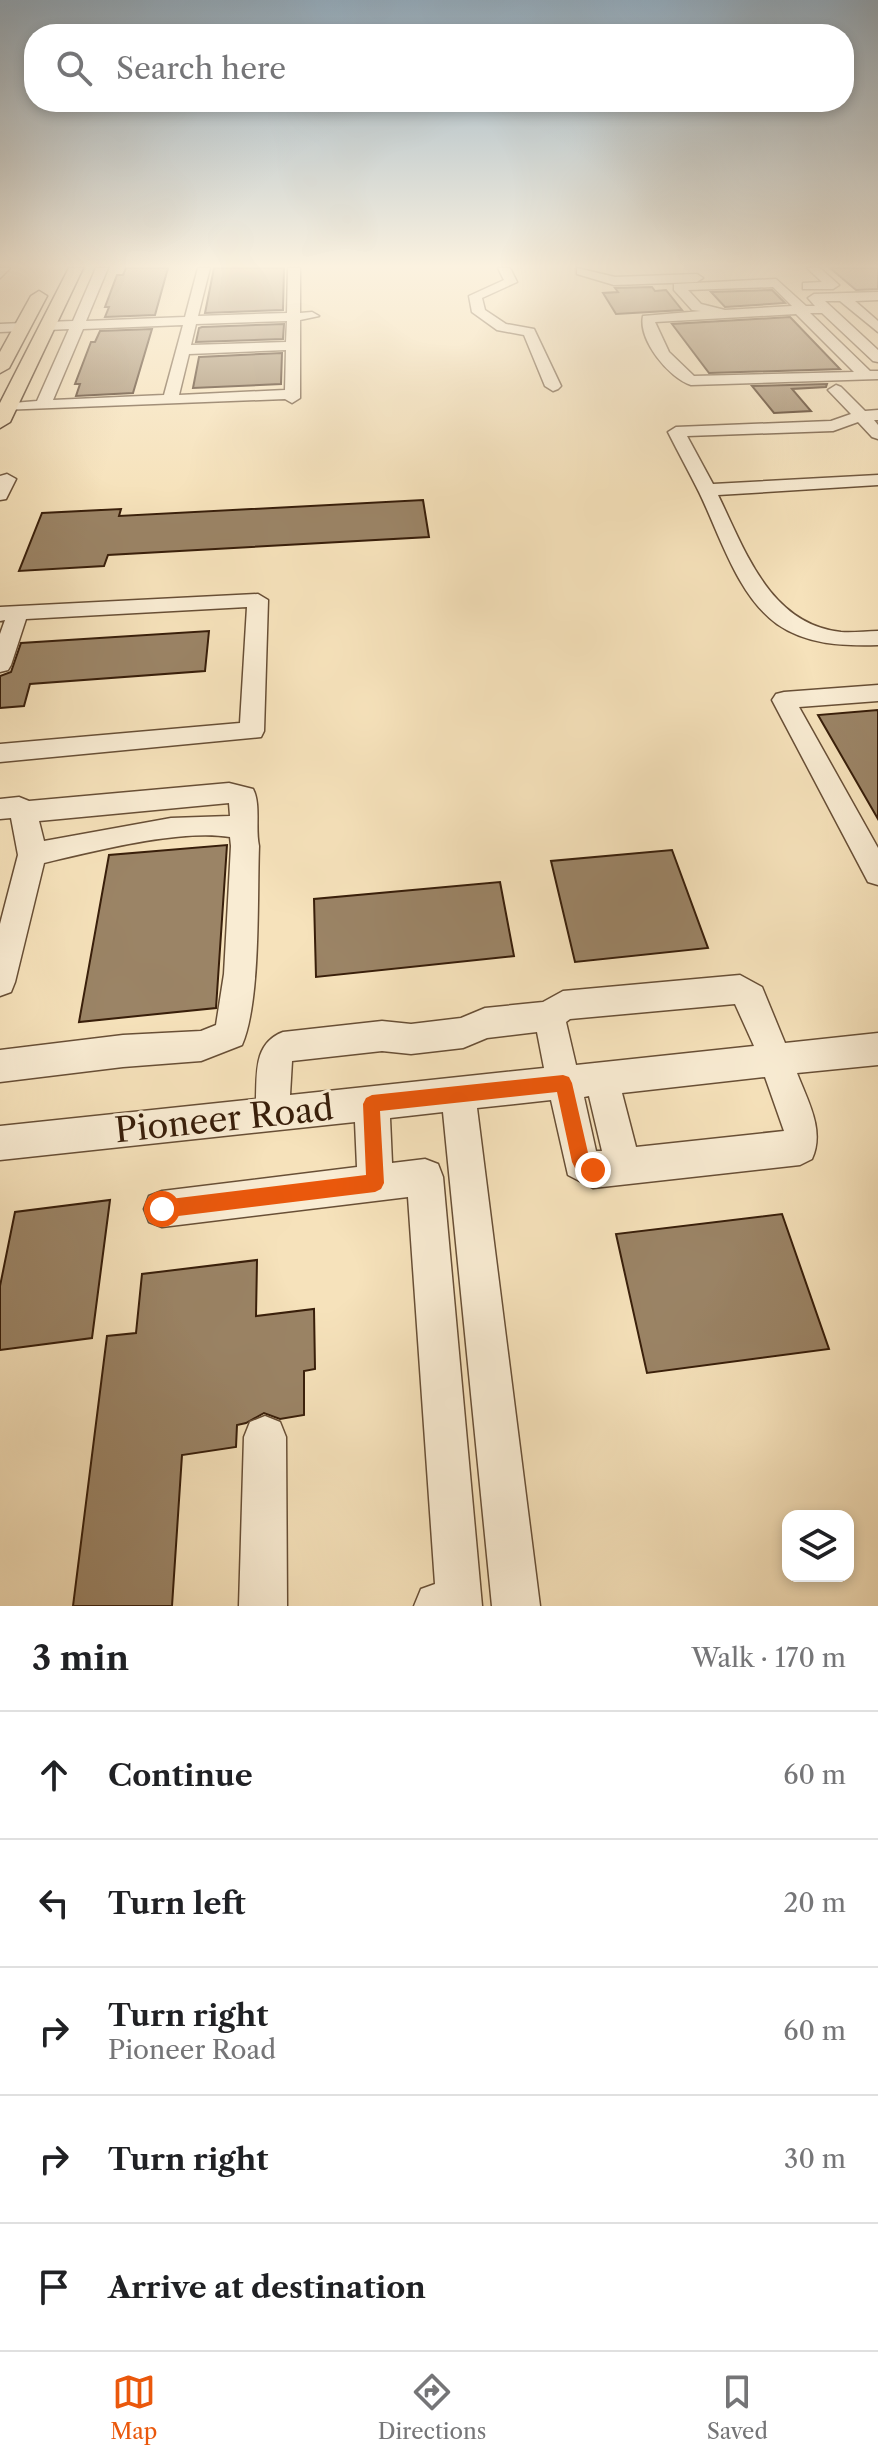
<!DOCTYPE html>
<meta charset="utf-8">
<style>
body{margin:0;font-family:"Libre Caslon Text",serif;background:#f6f6f6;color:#202124}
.controls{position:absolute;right:24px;bottom:24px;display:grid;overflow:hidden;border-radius:16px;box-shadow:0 4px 12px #0003}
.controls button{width:72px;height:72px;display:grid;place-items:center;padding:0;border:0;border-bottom:2px solid #e0e0e0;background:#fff;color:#202124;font:40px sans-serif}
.stop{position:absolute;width:24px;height:24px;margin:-18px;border:6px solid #ea580c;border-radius:50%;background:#fff}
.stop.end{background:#ea580c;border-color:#fff;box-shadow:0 2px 8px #0008}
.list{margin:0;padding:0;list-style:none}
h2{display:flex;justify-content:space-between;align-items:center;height:104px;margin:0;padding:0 32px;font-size:34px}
h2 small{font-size:26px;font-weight:400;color:#757577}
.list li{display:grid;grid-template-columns:52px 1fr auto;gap:24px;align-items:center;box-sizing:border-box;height:128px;padding:0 32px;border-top:2px solid #e0e0e0}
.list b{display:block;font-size:30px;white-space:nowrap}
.list p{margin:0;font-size:26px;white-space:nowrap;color:#757577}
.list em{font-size:26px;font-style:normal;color:#757577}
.icon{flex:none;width:44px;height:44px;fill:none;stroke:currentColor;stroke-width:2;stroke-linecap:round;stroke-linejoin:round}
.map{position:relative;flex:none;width:878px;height:1606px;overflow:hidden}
.search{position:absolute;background:#fff;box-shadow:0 4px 12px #0003;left:24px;right:24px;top:24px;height:88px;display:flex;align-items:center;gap:20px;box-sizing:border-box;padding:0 28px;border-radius:32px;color:#757577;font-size:30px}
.sheet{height:744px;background:#fff}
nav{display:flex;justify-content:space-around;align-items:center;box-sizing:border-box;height:112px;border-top:2px solid #e0e0e0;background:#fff;font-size:22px;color:#757577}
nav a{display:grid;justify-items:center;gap:4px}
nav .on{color:#ea580c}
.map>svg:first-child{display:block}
.building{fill:#9b8466;stroke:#381e0a;stroke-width:2}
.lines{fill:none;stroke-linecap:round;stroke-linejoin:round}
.minor-casing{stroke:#684f36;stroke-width:3}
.major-casing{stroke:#381e0a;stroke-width:3}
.minor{fill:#f9ecd3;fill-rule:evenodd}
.major{fill:#f6e2bb;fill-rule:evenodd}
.route{fill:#ea580c}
.labels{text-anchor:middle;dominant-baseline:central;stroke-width:6;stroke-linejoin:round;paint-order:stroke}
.near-street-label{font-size:34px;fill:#381e0a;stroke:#f9ecd3}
</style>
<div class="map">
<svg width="878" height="1606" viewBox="0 0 878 1606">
<rect width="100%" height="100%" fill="#f6e2bb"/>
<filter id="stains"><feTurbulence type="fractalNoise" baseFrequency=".0025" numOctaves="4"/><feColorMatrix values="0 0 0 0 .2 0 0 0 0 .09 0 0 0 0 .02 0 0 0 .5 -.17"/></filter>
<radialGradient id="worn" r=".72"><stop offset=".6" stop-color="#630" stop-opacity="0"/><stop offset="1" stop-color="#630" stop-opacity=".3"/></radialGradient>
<!-- building -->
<path class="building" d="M126 268H168L155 315 105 317 109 307H105L117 275H123Z
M214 268H284L283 310 205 313Z
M830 268H878V289L856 290Z
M652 287 655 291 666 290 682 310 616 314 603 293 618 292 615 288Z
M772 290 785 303 725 307 711 292Z
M790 317 840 369 709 373 672 324Z
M284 324 283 339 196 342 199 328 202 327Z
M152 329 133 393 76 396 80 384H75L91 342H95L100 331Z
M282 353 281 384 193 388 199 357Z
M827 384 826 387 792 389 811 411 774 413 752 386Z
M423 500 429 537 108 555 104 566 19 571 42 513 121 509 119 516Z
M209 631 205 671 30 684 24 706 0 708V676L11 672 21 643Z
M878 710V819L818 715Z
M227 845 216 1008 79 1022 109 855Z
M672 850 708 948 575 962 551 861Z
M500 882 514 956 316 977 314 899Z
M110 1200 92 1338 0 1350V1286L15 1212Z
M782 1214 829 1349 647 1373 616 1234Z
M257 1260 256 1316 314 1309 315 1369 304 1371V1415L280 1419 264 1413 246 1423 237 1425 236 1447 182 1455 172 1606H73L107 1336 136 1333 142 1274Z"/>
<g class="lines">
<defs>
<path id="minor" d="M0 268H10L0 278Z
M96 268H108L86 321 185 317 198 268H210L198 316 287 313 288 268H300V313L312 312 319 316 300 320V398L292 403 285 399 1 410V404L37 401 69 329 48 330 41 326 48 322 73 321ZM287 321 286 342 191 345 196 324ZM183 325 164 395 53 400 83 329ZM286 350 285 390 179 395 189 354Z
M498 268H510L517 282 482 298 485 310 506 324 534 329 561 386 558 389 553 391 545 386 524 335 497 330 472 312 469 296 504 280Z
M577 268 615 277 697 274 703 278 697 282 614 285 577 274Z
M807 268H820L839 285 833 289H803V283L822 282Z
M776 279 806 306H815L808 298 814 294 878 292V300L855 301 878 321V332L840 301H825L878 350V362L873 361 822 313H810L870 371H878V379L691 385C669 378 638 340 643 316L701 311 692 310 674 290V284ZM773 287 792 306 725 310 701 304 688 290ZM796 314 854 372 694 376 669 352 655 322Z
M0 324 22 323 29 327 22 331 0 332Z
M836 385 841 387 865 411 878 410V420H874L878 425V439L872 437 858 422 833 431 687 436 713 484 878 475V485L718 495C745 550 769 624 841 632 853 633 866 631 878 631V645C843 646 807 645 777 624 737 595 720 535 699 492 689 472 678 452 668 432L676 427 831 421 851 414 828 390Z
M7 474 16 479 6 499 0 500V476Z
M258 594 268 600 264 731 261 737 0 762V744L240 723 247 607 26 619 11 665 8 670 0 672V634L5 620 0 621V607Z
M878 685V701L799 707 878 848V885L868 882 772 700 776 694 784 692Z
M229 783 253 789C261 804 255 828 259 846 257 897 261 1001 242 1045L201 1061 123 1067 0 1082V1050L123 1035 201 1031 216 1025 224 974 231 846 230 837C179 829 95 851 44 863L15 982 11 992 0 996V924L18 855 11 818 0 819V799L19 797 29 801ZM229 803 230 816 171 818 44 841 39 821Z
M740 975 762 987 785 1043 878 1033V1065L797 1073C808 1102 825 1130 812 1159L800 1165 593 1188 568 1175 551 1100 477 1108 540 1606H492L443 1112 390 1118 392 1163 425 1159 438 1164 443 1177 482 1606H414L421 1589 435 1584 408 1197 162 1227 149 1222 144 1209 149 1196 162 1191 357 1167 355 1122 0 1160V1126L256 1099C257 1072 254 1043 283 1032L382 1021 411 1024 461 1018 485 1008 543 1002 563 991ZM735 1004 754 1046 576 1065 566 1022 570 1019ZM537 1032 544 1068 290 1095 292 1061 382 1051 411 1054 463 1048 487 1038ZM765 1077 784 1131 636 1147 622 1093ZM589 1096 602 1151H596L584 1097Z
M265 1416 280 1422 286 1437 287 1606H239L244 1437 250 1422Z"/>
<path id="major" d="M69 268H83L10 422 0 428V403Z
M39 291 47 296 9 368 0 373V352L31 296Z"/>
</defs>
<!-- minor casing -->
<use href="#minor" class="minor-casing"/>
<!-- major casing -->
<use href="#major" class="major-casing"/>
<!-- minor -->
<use href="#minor" class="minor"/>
<!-- major -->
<use href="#major" class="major"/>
</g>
<!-- sky -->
<linearGradient id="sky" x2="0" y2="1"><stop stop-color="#93acbe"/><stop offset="0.54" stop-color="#fbf2e0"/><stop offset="1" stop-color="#fbf2e0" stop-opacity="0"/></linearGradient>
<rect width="878" height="493" fill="url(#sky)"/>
<!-- route -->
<path class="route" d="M563 1075 569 1077 572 1083 589 1157 599 1163 602 1170 599 1176 593 1179 575 1168 572 1162 557 1092 380 1111 384 1183 381 1189 375 1192 162 1218 155 1215 153 1209 155 1202 162 1200 366 1175 363 1104 366 1098 372 1095Z"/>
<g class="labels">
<!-- near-street labels -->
<g class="near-street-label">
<text transform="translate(224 1119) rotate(-6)">Pioneer Road</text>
</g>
</g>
<rect width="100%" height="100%" filter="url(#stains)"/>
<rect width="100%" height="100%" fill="url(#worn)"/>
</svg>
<div class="controls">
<button><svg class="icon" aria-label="layers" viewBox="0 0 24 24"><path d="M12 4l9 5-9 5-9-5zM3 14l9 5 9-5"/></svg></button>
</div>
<div class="stop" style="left:162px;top:1209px"></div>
<div class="stop end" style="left:593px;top:1170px"></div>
<div class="search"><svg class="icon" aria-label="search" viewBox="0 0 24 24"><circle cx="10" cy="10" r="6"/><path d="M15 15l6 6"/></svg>Search here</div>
</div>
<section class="sheet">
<h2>3 min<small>Walk · 170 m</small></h2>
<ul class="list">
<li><svg class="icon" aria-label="ahead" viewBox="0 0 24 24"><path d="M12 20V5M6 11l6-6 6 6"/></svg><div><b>Continue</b></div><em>60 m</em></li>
<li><svg class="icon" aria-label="left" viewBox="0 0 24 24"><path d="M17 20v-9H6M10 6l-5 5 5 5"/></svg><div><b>Turn left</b></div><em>20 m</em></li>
<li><svg class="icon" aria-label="right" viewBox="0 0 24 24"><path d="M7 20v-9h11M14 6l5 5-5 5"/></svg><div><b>Turn right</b><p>Pioneer Road</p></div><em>60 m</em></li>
<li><svg class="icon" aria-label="right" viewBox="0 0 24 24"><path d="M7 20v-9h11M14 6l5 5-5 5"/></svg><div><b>Turn right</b></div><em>30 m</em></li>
<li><svg class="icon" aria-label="arrive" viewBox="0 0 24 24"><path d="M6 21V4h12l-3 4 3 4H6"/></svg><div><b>Arrive at destination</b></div></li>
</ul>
</section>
<nav>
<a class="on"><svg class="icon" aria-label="map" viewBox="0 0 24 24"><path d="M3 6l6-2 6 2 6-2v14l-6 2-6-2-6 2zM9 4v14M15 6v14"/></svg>Map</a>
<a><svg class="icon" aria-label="directions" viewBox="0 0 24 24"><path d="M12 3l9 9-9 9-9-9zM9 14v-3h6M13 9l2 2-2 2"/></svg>Directions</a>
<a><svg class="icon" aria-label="saved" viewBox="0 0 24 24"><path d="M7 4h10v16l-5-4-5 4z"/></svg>Saved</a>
</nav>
